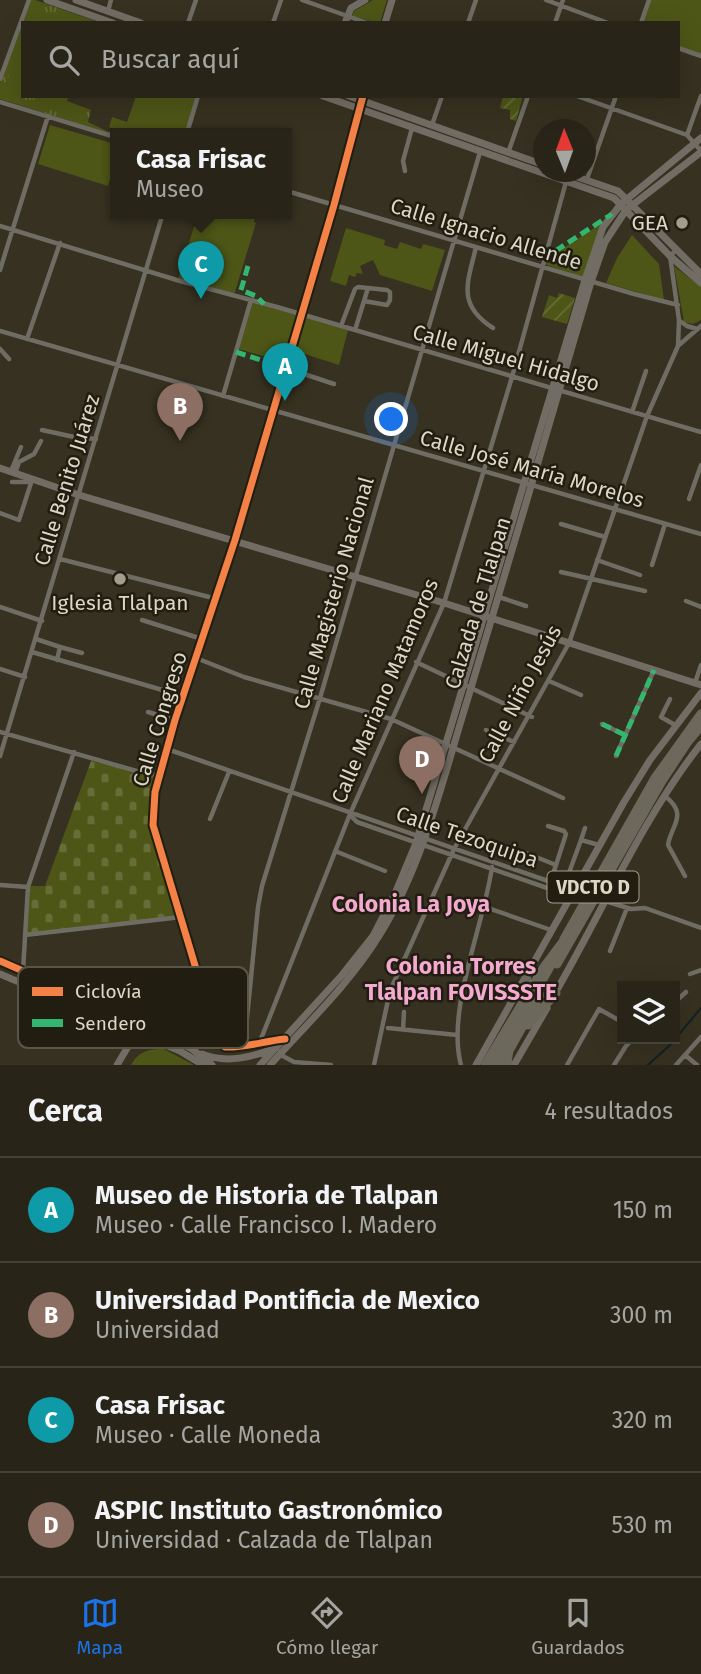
<!DOCTYPE html>
<html lang="es">
<meta charset="utf-8">
<style>
body{margin:0;font-family:"Fira Sans",sans-serif;background:#343125;color:#f1f3f6}
.controls{position:absolute;right:21px;bottom:21px;display:grid;overflow:hidden;border-radius:0px;box-shadow:0 7px 28px #0002}
.controls button{width:63px;height:63px;display:grid;place-items:center;padding:0;border:0;border-bottom:2px solid #444237;background:#282518;color:#f1f3f6;font:35px sans-serif}
.compass{position:absolute;left:533px;top:119px;width:63px;height:63px;border-radius:50%;background:#282518;box-shadow:0 7px 28px #0002;rotate:359deg}
.you{position:absolute;left:392px;top:420px;width:24px;height:24px;margin:-18px;border:5px solid #fff;border-radius:50%;background:#1a73e8;box-shadow:0 0 0 10px #1a73e833}
.badge{display:grid;place-items:center;width:46px;height:46px;border-radius:50%;background:#1a73e8;color:#fff;font-size:23px;font-weight:700}
.pin{position:absolute;translate:-50% -58px;filter:drop-shadow(0 2px 4px #0008)}
.pin::after{content:'';position:absolute;top:37px;width:24px;height:21px;background:inherit;clip-path:polygon(0 0,100% 0,50% 100%)}
.popup{position:absolute;left:110px;top:128px;width:182px;height:91px;box-sizing:border-box;display:grid;place-content:center;border-radius:0px;background:#282518;filter:drop-shadow(0 2px 5px #0005);font-size:23px;white-space:nowrap;color:#a5a5a2}
.popup b{font-size:26px;color:#f1f3f6}
.popup::after{content:'';position:absolute;left:50%;top:100%;margin-left:-14px;border:14px solid transparent;border-top-color:#282518}
.list{margin:0;padding:0;list-style:none}
h2{display:flex;justify-content:space-between;align-items:center;height:91px;margin:0;padding:0 28px;font-size:30px}
h2 small{font-size:23px;font-weight:400;color:#a5a5a2}
.list li{display:grid;grid-template-columns:46px 1fr auto;gap:21px;align-items:center;box-sizing:border-box;height:105px;padding:0 28px;border-top:2px solid #444237}
.list b{display:block;font-size:26px;white-space:nowrap}
.list p{margin:0;font-size:23px;white-space:nowrap;color:#a5a5a2}
.list em{font-size:23px;font-style:normal;color:#a5a5a2}
.icon{flex:none;width:38px;height:38px;fill:none;stroke:currentColor;stroke-width:2;stroke-linecap:round;stroke-linejoin:round}
.map{position:relative;flex:none;width:701px;height:1065px;overflow:hidden}
.search{position:absolute;background:#282518;box-shadow:0 7px 28px #0002;left:21px;right:21px;top:21px;height:77px;display:flex;align-items:center;gap:18px;box-sizing:border-box;padding:0 24px;border-radius:0px;color:#a5a5a2;font-size:26px}
.sheet{height:511px;background:#282518}
nav{display:flex;justify-content:space-around;align-items:center;box-sizing:border-box;height:98px;border-top:2px solid #444237;background:#282518;font-size:19px;color:#a5a5a2}
nav a{display:grid;justify-items:center;gap:4px}
nav .on{color:#1a73e8}
.map>svg:first-child{display:block}
.grass{fill:url(#grass-tufts)}
.cemetery{fill:url(#cemetery-stones)}
.park{fill:#4d5517}
.garden{fill:url(#garden-furrows)}
.lines{fill:none;stroke-linecap:round;stroke-linejoin:round}
.stream{stroke:#132124;stroke-width:2}
.street{stroke:#6f6c64;stroke-width:4.5}
.secondary{stroke:#726d64;stroke-width:7}
.highway{stroke:#6d685c;stroke-width:9}
.highway-bridge{stroke:#6d685c;stroke-width:9}
.quiet{stroke:#33b770;stroke-width:5;stroke-dasharray:10 5;stroke-linecap:butt}
.cycleway-casing{stroke:#211d10;stroke-width:11}
.cycleway{stroke:#f48246;stroke-width:7}
.poi-dot{fill:#a39d8c;stroke:#211d10;stroke-width:2.5}
.labels{text-anchor:middle;dominant-baseline:central;stroke-width:5;stroke-linejoin:round;paint-order:stroke}
.shield{fill:#211d10;stroke:#a59f8f;stroke-width:2}
.shield-label{font-size:19px;font-weight:bold;fill:#ddd7c6}
.poi-label{font-size:21px;fill:#ddd7c6;stroke:#211d10;text-anchor:end}
.street-label{font-size:21px;fill:#ddd7c6;stroke:#211d10}
.neighbourhood-label{font-size:23px;font-weight:bold;fill:#f4a9cf;stroke:#211d10}
.key{fill:#211d10;stroke:#595547;stroke-width:2}
.key-label{font-size:19px;fill:#ddd7c6}
</style>
<div class="map">
<svg width="701" height="1065" viewBox="0 0 701 1065">
<defs>
<pattern id="grass-tufts" width="24" height="20" patternUnits="userSpaceOnUse" patternTransform="scale(1.75)"><rect width="24" height="20" fill="#4d5517"/><path d="M3 7l-1-3M5 7V3M7 7l1-3M15 17l-1-3M17 17v-4M19 17l1-3" fill="none" stroke="#666d37"/></pattern>
<pattern id="cemetery-stones" width="16" height="16" patternUnits="userSpaceOnUse" patternTransform="scale(1.75)"><rect width="16" height="16" fill="#4d5517"/><path d="M2 7V4a2 2 0 0 1 4 0v3zM10 15v-3a2 2 0 0 1 4 0v3z" fill="#666d37"/></pattern>
<pattern id="garden-furrows" width="10" height="10" patternUnits="userSpaceOnUse" patternTransform="scale(1.75)"><rect width="10" height="10" fill="#4d5517"/><path d="M-1 1l2-2M0 10L10 0M9 11l2-2" fill="none" stroke="#666d37"/></pattern>
</defs>
<rect width="100%" height="100%" fill="#363120"/>
<!-- grass -->
<path class="grass" d="M31 0H35L101 23H23Z
M23 23V96H68L67 101 91 110 88 122 115 135 0 99V83Z"/>
<!-- cemetery -->
<path class="cemetery" d="M91 761 159 777 152 826 181 916 27 934 30 886H45Z"/>
<!-- park -->
<path class="park" d="M373 0H387L380 23 352 17 354 11Z
M649 0H701V56L678 48V23H641Z
M23 37V92L5 86Z
M136 96H197L186 133H120L109 127 112 117 127 122Z
M50 125 115 144V163L108 186 38 164Z
M198 213H256L254 222 256 223 234 295 178 280Z
M602 223 585 278 544 264 545 260Z
M346 228 385 240 384 245 397 249 400 242 421 249 423 244 445 250 432 291 380 275 373 260 360 266 363 274 357 273 355 277 349 275 346 286 330 281Z
M632 235 659 264 664 300 606 283 617 258Z
M674 266 701 287V320L693 324 684 322Z
M251 300 301 315 285 362 238 349Z
M302 316 348 330 339 365 295 351Z
M164 1049 194 1065H131C139 1051 148 1049 164 1049Z"/>
<!-- garden -->
<path class="garden" d="M503 96H523L516 121 510 119V110L500 108Z
M559 293 575 298 567 324 542 317 549 295 557 298Z"/>
<g class="lines">
<!-- stream -->
<path class="stream" d="M648 1065 670 1045 701 1008"/>
<!-- street -->
<path class="street" d="M302 0 367 23
M546 0 608 23
M108 11 111 0
M188 23 196 0
M273 23 281 0
M468 23 476 0
M555 23 563 0
M641 23 649 0
M678 48 701 56
M0 79 29 0
M577 96 687 135 701 151
M0 102 115 137
M432 125 442 96
M187 133 198 96
M687 135 701 96
M508 153 528 96
M405 171 403 161 412 128
M587 179 616 96
M287 191 634 294 678 305
M0 226 180 281 277 307 701 432
M476 247C468 282 456 304 493 328
M0 270 48 116
M680 321 687 326 697 329
M341 326 355 289 358 287 387 290 390 292V300L387 305 364 301
M355 330 368 288
M0 331 701 534
M27 339 60 243
M679 345 701 326
M0 349 9 359
M286 368 334 384
M223 396 251 300
M632 412 646 371
M42 430 74 437 96 439
M11 471 21 447
M15 474 19 462 34 454 41 441
M12 482H31
M689 499 701 465
M0 513 19 520 32 480
M561 524 605 537
M60 559 217 599
M597 560 640 575
M652 565 665 524
M561 572 645 591
M499 597 526 606
M686 601 701 607
M0 607 42 621
M142 620 202 639
M36 639 60 647 57 660
M60 647 82 653
M32 652 183 696
M196 658 244 677 391 719 563 798
M416 662 532 717
M0 669 25 677
M549 681 581 695
M695 683 701 665
M670 699 661 717 675 725
M148 712 175 720
M602 724 625 735
M486 730 514 742
M0 732 147 774 159 775
M167 749 574 890
M0 756 163 213
M616 756 654 670
M665 796C689 815 671 825 668 845L685 876
M350 815 357 822 570 896
M210 819 229 772
M581 840 585 828
M335 851 385 871
M521 851 556 865 566 834 564 831 548 826
M566 881 581 840 599 845
M550 882 556 865
M0 885 28 887
M605 901 631 909 645 908 701 928
M485 907 551 930
M25 935 181 917
M610 951 627 908
M23 971 28 887 74 752
M690 974 701 970
M675 1002 686 992
M388 1028 457 1035
M403 1030 404 1012
M281 1040C260 1041 248 1049 225 1047L217 1039 153 825 155 792 173 728 235 540 334 205 360 109
M259 1044 350 814 444 603 512 377 566 182
M244 1048 258 907 262 886 320 698 480 152
M281 1055 294 1062 331 1065
M685 1055 697 1065
M374 1065 390 991 454 849 569 643 647 416 678 346 679 320 670 256 675 251
M461 1065C446 1010 484 925 492 867
M567 1065 599 1009 622 1022
M614 1065 626 1046 633 1039
M676 1065 701 1037"/>
<!-- secondary -->
<path class="secondary" d="M47 0 113 23
M76 0 141 23
M345 23 351 8 365 0
M385 23 392 0
M323 96 614 198 670 256 701 283
M349 96 544 165
M563 172 618 191 701 274
M0 468 79 495 444 603 701 685
M0 961 142 1023 192 1049 212 1065
M0 974 180 1051 203 1065
M554 995C603 911 641 820 701 744
M202 1054C227 1064 252 1057 276 1048
M117 1065 138 1030
M260 1065 342 975 373 936 396 891 416 843 585 280 603 227 621 204 701 138
M270 1065C307 1024 350 983 379 936 424 864 443 778 468 698 510 560 550 420 591 282L605 242 626 210 701 152
M476 1065 624 802 650 760 701 693
M514 1065 547 1008"/>
<!-- highway -->
<path class="highway" d="M564 939 655 778 701 714
M557 964 662 781 687 743 701 726
M526 994 528 986 526 975
M533 997 557 954
M528 1025 556 993
M493 1065 534 991
M501 1065 540 995"/>
<!-- highway-bridge -->
<path class="highway-bridge" d="M507 1064 509 1049
M485 1065 544 967 568 935"/>
<!-- quiet -->
<path class="quiet" d="M543 259 612 214
M248 266 241 290 256 296 264 304
M236 352 286 368
M602 724 625 735
M616 756 654 670"/>
<defs>
<path id="cycleway" d="M0 961 142 1023
M285 1039C264 1041 246 1048 225 1047L217 1039 153 825 155 792 175 720 235 540 334 205 363 96"/>
</defs>
<!-- cycleway casing -->
<use href="#cycleway" class="cycleway-casing"/>
<!-- cycleway -->
<use href="#cycleway" class="cycleway"/>
</g>
<!-- markers -->
<g class="poi-dot">
<circle cx="682" cy="223" r="7"/>
<circle cx="120" cy="579" r="7"/>
</g>
<g class="labels">
<!-- shield labels -->
<rect class="shield" x="547.5" y="871.5" width="91" height="31" rx="5"/>
<g class="shield-label">
<text x="593" y="887">VDCTO D</text>
</g>
<!-- poi labels -->
<g class="poi-label">
<text x="668" y="223">GEA</text>
<text x="120" y="603" text-anchor="middle">Iglesia Tlalpan</text>
</g>
<!-- street labels -->
<g class="street-label">
<text transform="translate(486 234) rotate(17)">Calle Ignacio Allende</text>
<text transform="translate(506 358) rotate(16)">Calle Miguel Hidalgo</text>
<text transform="translate(532 469) rotate(16)">Calle José María Morelos</text>
<text transform="translate(67 480) rotate(-73)">Calle Benito Juárez</text>
<text transform="translate(334 593) rotate(-74)">Calle Magisterio Nacional</text>
<text transform="translate(478 603) rotate(-73)">Calzada de Tlalpan</text>
<text transform="translate(385 691) rotate(-67)">Calle Mariano Matamoros</text>
<text transform="translate(520 694) rotate(-62)">Calle Niño Jesús</text>
<text transform="translate(160 719) rotate(-73)">Calle Congreso</text>
<text transform="translate(467 837) rotate(19)">Calle Tezoquipa</text>
</g>
<!-- neighbourhood labels -->
<g class="neighbourhood-label">
<text x="411" y="904">Colonia La Joya</text>
<text x="461" y="966">Colonia Torres<tspan x="461" dy="26">Tlalpan FOVISSSTE</tspan></text>
</g>
</g>
<!-- legend -->
<rect x="18" y="967" width="230" height="81" rx="10" class="key"/>
<rect x="32" y="987" width="31" height="9" fill="#f48246"/>
<rect x="32" y="1019" width="31" height="8" fill="#33b770"/>
<g class="key-label">
<text x="75" y="998">Ciclovía</text>
<text x="75" y="1030">Sendero</text>
</g>
</svg>
<div class="controls">
<button><svg class="icon" aria-label="layers" viewBox="0 0 24 24"><path d="M12 4l9 5-9 5-9-5zM3 14l9 5 9-5"/></svg></button>
</div>
<svg class="compass" viewBox="-18 -18 36 36"><path d="M0-13l5 13h-10z" fill="#e53935"/><path d="M0 13l5-13h-10z" fill="#a5a5a2"/></svg>
<div class="you"></div>
<div class="pin badge" style="left:285px;top:401px;background:#0f9aa8">A</div>
<div class="pin badge" style="left:180px;top:441px;background:#8d6e63">B</div>
<div class="pin badge" style="left:201px;top:299px;background:#0f9aa8">C</div>
<div class="popup"><b>Casa Frisac</b>Museo</div>
<div class="pin badge" style="left:422px;top:794px;background:#8d6e63">D</div>
<div class="search"><svg class="icon" aria-label="search" viewBox="0 0 24 24"><circle cx="10" cy="10" r="6"/><path d="M15 15l6 6"/></svg>Buscar aquí</div>
</div>
<section class="sheet">
<h2>Cerca<small>4 resultados</small></h2>
<ul class="list">
<li><span class="badge" style="background:#0f9aa8">A</span><div><b>Museo de Historia de Tlalpan</b><p>Museo · Calle Francisco I. Madero</p></div><em>150 m</em></li>
<li><span class="badge" style="background:#8d6e63">B</span><div><b>Universidad Pontificia de Mexico</b><p>Universidad</p></div><em>300 m</em></li>
<li><span class="badge" style="background:#0f9aa8">C</span><div><b>Casa Frisac</b><p>Museo · Calle Moneda</p></div><em>320 m</em></li>
<li><span class="badge" style="background:#8d6e63">D</span><div><b>ASPIC Instituto Gastronómico</b><p>Universidad · Calzada de Tlalpan</p></div><em>530 m</em></li>
</ul>
</section>
<nav>
<a class="on"><svg class="icon" aria-label="map" viewBox="0 0 24 24"><path d="M3 6l6-2 6 2 6-2v14l-6 2-6-2-6 2zM9 4v14M15 6v14"/></svg>Mapa</a>
<a><svg class="icon" aria-label="directions" viewBox="0 0 24 24"><path d="M12 3l9 9-9 9-9-9zM9 14v-3h6M13 9l2 2-2 2"/></svg>Cómo llegar</a>
<a><svg class="icon" aria-label="saved" viewBox="0 0 24 24"><path d="M7 4h10v16l-5-4-5 4z"/></svg>Guardados</a>
</nav>
